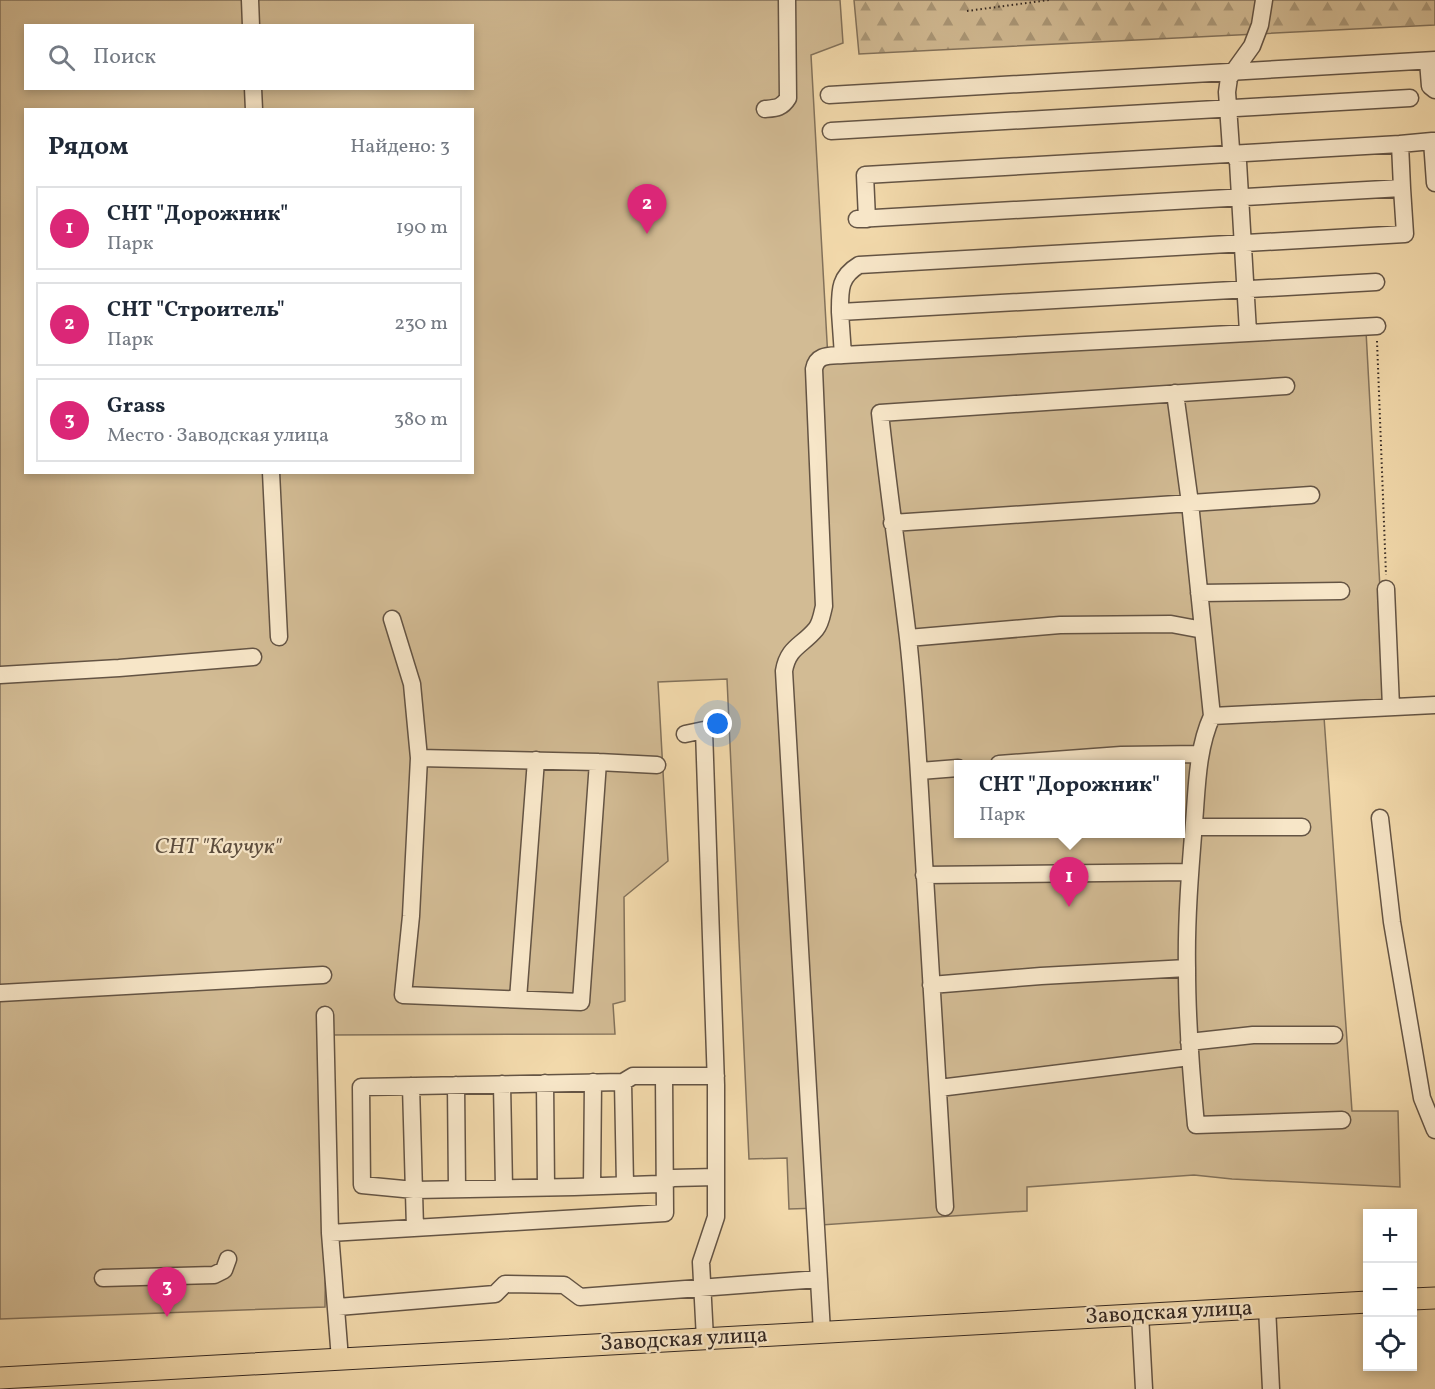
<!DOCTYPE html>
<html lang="ru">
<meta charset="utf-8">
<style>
body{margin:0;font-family:Vollkorn,serif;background:#f6f6f7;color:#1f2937}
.controls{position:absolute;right:18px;bottom:18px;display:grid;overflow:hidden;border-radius:0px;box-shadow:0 3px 9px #0003}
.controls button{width:54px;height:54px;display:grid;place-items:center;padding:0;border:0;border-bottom:2px solid #e0e1e3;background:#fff;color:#1f2937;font:30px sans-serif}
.you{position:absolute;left:718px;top:724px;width:21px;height:21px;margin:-15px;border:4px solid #fff;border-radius:50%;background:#1a73e8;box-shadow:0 0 0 9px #1a73e833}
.badge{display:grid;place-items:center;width:39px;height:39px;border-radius:50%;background:#db2777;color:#fff;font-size:20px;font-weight:700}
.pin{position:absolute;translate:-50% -50px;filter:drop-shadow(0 2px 3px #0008)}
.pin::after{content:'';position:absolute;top:32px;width:21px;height:18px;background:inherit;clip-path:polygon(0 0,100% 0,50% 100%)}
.popup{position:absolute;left:954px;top:760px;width:231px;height:78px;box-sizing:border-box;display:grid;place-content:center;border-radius:0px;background:#fff;filter:drop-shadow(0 2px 4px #0005);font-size:20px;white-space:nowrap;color:#747a83}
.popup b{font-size:22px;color:#1f2937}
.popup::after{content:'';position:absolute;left:50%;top:100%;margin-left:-12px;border:12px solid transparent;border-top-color:#fff}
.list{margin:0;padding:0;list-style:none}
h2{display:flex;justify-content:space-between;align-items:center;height:78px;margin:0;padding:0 24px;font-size:26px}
h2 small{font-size:20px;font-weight:400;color:#747a83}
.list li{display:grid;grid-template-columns:39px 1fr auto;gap:18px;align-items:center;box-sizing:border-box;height:84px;margin:0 12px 12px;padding:0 12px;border:2px solid #e0e1e3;border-radius:0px}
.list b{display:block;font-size:22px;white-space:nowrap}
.list p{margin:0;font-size:20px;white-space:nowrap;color:#747a83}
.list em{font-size:20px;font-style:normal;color:#747a83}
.icon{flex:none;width:33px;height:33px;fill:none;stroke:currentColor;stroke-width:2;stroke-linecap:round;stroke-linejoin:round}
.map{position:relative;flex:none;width:1435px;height:1389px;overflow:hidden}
.search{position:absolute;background:#fff;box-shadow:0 3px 9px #0003;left:24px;top:24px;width:450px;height:66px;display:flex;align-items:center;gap:15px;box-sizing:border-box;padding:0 21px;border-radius:0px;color:#747a83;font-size:22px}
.panel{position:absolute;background:#fff;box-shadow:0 3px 9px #0003;left:24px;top:108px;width:450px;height:366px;border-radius:0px}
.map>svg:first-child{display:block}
.green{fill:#d2bb94;stroke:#83725b;stroke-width:1.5;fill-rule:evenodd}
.forest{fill:url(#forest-firs);stroke:#83725b;stroke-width:1.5}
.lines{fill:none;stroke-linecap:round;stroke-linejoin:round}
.minor-casing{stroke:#645444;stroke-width:19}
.major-casing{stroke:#342822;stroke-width:23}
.path{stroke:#342822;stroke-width:2;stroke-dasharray:1.5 3;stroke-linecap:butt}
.minor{stroke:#f7e6c8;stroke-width:16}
.major{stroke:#f2d9ab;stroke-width:21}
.labels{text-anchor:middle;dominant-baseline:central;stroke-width:4.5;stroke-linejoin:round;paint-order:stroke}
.park-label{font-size:22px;font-style:italic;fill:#5c4d3e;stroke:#f7e6c8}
.street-label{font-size:22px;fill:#342822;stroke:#f7e6c8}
</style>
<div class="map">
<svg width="1435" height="1389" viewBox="0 0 1435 1389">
<defs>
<pattern id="forest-firs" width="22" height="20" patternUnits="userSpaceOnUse" patternTransform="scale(1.5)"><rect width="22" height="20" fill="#d2bb94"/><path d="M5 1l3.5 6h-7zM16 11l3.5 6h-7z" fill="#ab9878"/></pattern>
</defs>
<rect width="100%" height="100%" fill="#f2d9ab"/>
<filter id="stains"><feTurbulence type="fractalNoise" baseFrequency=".00333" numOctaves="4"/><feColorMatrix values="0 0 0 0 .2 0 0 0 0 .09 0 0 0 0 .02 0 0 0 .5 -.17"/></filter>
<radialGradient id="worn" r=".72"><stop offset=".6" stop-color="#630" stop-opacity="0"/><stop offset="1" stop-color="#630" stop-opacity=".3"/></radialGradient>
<!-- green -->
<path class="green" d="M0 0H840L843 43 811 55 828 359 1366 331 1386 699 1323 703 1352 1111H1398L1400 1187 1232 1179 1194 1175 1027 1187V1211L821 1225 820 1208 789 1209 787 1158 749 1159 727 679 658 682 668 861 624 897 625 1001 613 1004 615 1034 328 1035 325 1307 0 1319ZM26 26H472V88H26ZM26 110H472V472H26ZM958 764H1180V834H958Z"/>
<!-- forest -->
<path class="forest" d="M854 0H1435V25L859 54Z"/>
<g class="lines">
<defs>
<path id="minor" d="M250 0 251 26
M1428 61 1430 86 1435 90
M253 88 254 110
M829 95 1435 60
M765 109C776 108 782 108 788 98L787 0
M831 131 1410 98
M1435 141H1432L1435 183
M1400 144 1432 141
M867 219 865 175 1400 144 1402 188
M1376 282 840 312 843 355 1377 326
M840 312C840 290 839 277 859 265L1405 234 1402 188 857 219
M1248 332 1238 162 1231 149 1227 92 1229 78 1252 46 1260 25 1264 0
M1175 393 1190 503 1212 716C1197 749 1197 787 1194 823 1190 872 1186 921 1187 969 1187 1021 1191 1073 1196 1125L1342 1120
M271 472 279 637
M892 523 1311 495
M1386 589 1391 707
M1199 593 1341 591
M392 619 412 684 419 758 411 916 403 995 581 1002 598 762 419 758
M908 638 1060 625 1171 624 1203 630
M0 675 119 668 253 657
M1212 716 1435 705
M685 734 704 730 716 1085V1217L701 1262 705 1339
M598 762 657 765
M999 764 1121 755 1200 754
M920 771 958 768
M1380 818 1392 922 1422 1098 1435 1130
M1194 827H1302
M924 875 1190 872
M931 985 1041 976 1187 968
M0 993 323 975
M518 999 536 760
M325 1015 330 1233 340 1359
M1189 1042 1253 1035H1334
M716 1076H633L623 1082 361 1087 362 1185 414 1190 574 1187 659 1184 673 1178 716 1177
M623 1082 625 1185
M545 1083 546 1187
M502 1084 504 1188
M456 1085 457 1189
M411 1086 415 1228
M939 1088 1190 1057
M592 1186 593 1082
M945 1207C939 1097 931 987 925 877 920 797 917 718 908 638 899 563 888 488 880 413L1286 386
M330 1233 665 1213 664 1076
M103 1278 214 1275 224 1270 228 1259
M338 1307 495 1294 505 1284 564 1285 580 1297 819 1279
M1267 1307 1271 1389
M1140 1314 1144 1389
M822 1332 784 671C788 647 802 646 816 629 821 623 822 614 824 606L814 369C817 354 829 356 843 355"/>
<path id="major" d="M1412 1299 1435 1298
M0 1378 1368 1302"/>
</defs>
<!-- minor casing -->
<use href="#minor" class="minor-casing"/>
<!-- major casing -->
<use href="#major" class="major-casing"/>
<!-- path -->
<path class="path" d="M967 11 1049 0
M1377 341 1386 575"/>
<!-- minor -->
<use href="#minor" class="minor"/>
<!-- major -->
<use href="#major" class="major"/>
</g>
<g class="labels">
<!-- park labels -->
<g class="park-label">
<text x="218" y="847">СНТ "Каучук"</text>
</g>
<!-- street labels -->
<g class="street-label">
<text transform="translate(1169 1313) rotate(-3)">Заводская улица</text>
<text transform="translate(684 1340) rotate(-3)">Заводская улица</text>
</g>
</g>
<rect width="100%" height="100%" filter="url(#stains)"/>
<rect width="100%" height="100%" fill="url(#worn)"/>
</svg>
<div class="controls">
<button>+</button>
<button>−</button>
<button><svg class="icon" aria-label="locate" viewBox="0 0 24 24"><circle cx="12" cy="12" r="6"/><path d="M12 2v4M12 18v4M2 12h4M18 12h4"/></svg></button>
</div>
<div class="you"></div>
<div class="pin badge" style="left:1069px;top:907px">1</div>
<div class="popup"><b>СНТ &quot;Дорожник&quot;</b>Парк</div>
<div class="pin badge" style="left:647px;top:234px">2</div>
<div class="pin badge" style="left:167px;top:1317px">3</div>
<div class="search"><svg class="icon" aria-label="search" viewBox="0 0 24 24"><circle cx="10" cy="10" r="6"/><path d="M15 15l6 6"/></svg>Поиск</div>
<section class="panel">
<h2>Рядом<small>Найдено: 3</small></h2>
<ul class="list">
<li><span class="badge">1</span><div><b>СНТ &quot;Дорожник&quot;</b><p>Парк</p></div><em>190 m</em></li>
<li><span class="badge">2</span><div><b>СНТ &quot;Строитель&quot;</b><p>Парк</p></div><em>230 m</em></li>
<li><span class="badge">3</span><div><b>Grass</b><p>Место · Заводская улица</p></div><em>380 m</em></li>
</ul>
</section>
</div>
